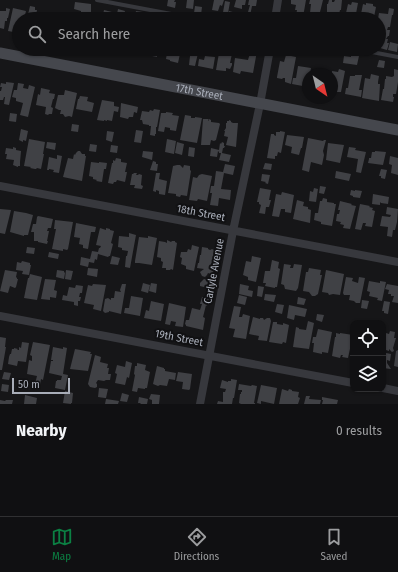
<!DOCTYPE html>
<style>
body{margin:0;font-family:"Fira Sans Condensed",sans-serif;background:#1e1e20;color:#f1f3f6}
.controls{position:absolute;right:12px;bottom:12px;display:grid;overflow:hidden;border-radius:8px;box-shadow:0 1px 3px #0004}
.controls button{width:36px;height:36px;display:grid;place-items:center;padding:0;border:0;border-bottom:1px solid #303032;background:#101012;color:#f1f3f6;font:20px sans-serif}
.compass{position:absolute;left:302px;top:68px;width:36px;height:36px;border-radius:50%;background:#101012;box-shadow:0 1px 3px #0004;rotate:145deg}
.scale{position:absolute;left:12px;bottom:10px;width:58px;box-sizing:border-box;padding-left:4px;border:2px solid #a8adb8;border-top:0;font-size:11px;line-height:14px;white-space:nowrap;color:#a8adb8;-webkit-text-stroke:3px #111113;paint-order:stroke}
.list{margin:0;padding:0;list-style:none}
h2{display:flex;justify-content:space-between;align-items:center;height:52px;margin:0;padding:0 16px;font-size:17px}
h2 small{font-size:13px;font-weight:400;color:#9c9d9f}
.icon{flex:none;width:22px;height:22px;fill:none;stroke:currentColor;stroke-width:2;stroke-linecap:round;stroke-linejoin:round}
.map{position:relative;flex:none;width:398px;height:404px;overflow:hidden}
.search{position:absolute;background:#101012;box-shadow:0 1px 3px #0004;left:12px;right:12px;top:12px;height:44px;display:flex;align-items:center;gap:10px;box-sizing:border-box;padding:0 14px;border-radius:22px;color:#9c9d9f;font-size:15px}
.sheet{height:112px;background:#101012}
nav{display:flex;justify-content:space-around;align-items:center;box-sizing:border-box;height:56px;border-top:1px solid #303032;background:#101012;font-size:11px;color:#9c9d9f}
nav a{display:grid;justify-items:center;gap:2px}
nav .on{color:#0b8043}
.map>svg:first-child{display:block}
.building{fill:#404145}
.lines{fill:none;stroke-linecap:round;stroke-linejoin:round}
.lane{stroke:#37383d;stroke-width:4}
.street{stroke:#37383d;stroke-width:8}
.secondary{stroke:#45474d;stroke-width:11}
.labels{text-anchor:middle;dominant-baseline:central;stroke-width:4;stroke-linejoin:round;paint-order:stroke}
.street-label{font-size:11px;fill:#a8adb8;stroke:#111113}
</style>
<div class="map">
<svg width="398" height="404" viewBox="0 0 398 404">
<rect width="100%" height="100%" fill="#161618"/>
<!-- building -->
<path class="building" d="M168 0H175L174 2H176L175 8 167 6Z
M187 0H194L193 9 186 8Z
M214 0H224L222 6 220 5 218 11 212 10Z
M236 0H246L245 5H242V9L234 7Z
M249 0H257L256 6H252L250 16 255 17V19H246L250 5H248Z
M291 0H306L303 17 296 16 297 10H295L296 5 291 4Z
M310 0H323L320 12H319V14L310 13 311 4H309Z
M329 0H332V2H334L335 0H342L341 10H340L339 14 327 12V4H328Z
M225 1 230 2 227 19 222 18Z
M75 2 91 4V14L81 12V11L74 9Z
M352 2 358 3 355 19H343L344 13H346L348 4 351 5Z
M366 3 373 4V6L376 7 374 17 370 16V19H360L363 4 366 5Z
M30 6 35 7V10H37L36 15 43 16V19H27Z
M195 6 202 7 201 15 194 13Z
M6 8 10 9 8 18H7V21H5L4 29 0 28V11H6Z
M13 8 26 11 24 19H19V33L8 31Z
M389 8 394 9 393 15H392L390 27H388L387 30H390L389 36H388L386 39H388L387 43H389L387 50 380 48 381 40H382L383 38H384L385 37 379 36 380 27H379V19H378L379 13 388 14Z
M118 9 125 11 123 19H116Z
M104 10 116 13 114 19H102Z
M136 11 143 12 141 19H134Z
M229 11 244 15 243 19H227Z
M390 42 398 44 397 52 388 50Z
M127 49H145L144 56 137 55 138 52 126 50Z
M150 49H162L161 56H157V57L152 56 153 55 149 54Z
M168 49H181L178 63 170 61V60L166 59 167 53 170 54 171 52H167Z
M185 49H199L195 66 189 65 190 56 184 55Z
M225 49H233L230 63H232V65L230 69 226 68V71H225L216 70 219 53 220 52 224 53Z
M248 49H258V51H257L253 73 241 71 240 74 233 72 235 58 248 60 250 53 247 52Z
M286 55 296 57 291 84 285 82V78H283L282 79 277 78V77L280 61 284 62Z
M351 55 359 56 357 65 343 63 344 56 351 57Z
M205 56 215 57 213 69 198 66 199 59 204 60Z
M379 60 385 61 384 68 377 67Z
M298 66 311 68 310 74H308V87L292 84 293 78H296Z
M339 69 345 71 341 92H337V89L333 88V92H332V71L338 72Z
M394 69 398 70V82L396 94H393V97H394L393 102 381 100 383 89H384L385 79H386V76L392 77 394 76Z
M371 74 379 76 378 82V84H380L379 101 362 98 365 78 370 79Z
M355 75H362L359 90H362L361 97 345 94 346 88H348L350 76H355Z
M6 82 14 83 9 105 4 104 5 97H4L3 100H0V91H1L2 87H0L1 83 6 84Z
M18 83 24 84 23 88 28 89 29 85 35 87 28 117 20 115 23 103 16 101V98L12 97 14 90H17Z
M41 88 50 90 49 93 55 94 54 99H53L51 107 53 108 52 114H49L48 115 45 114 46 107 36 105 38 94 40 95Z
M65 90 77 93 72 117 69 116 65 117 63 114H60L61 110H59L55 108 58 95H64Z
M80 96 88 97 87 101 94 103 92 112 76 109 78 99H79Z
M102 100 114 102V106L119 107 118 112 114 111 112 121 107 120V121L104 120V121L97 120Z
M121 103 138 107 137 113 134 112 133 117H129L128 119 120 117Z
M154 109 160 110 157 127H156V134H155V136L150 135 151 126H149V125L143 124 142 120H140L142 111 149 112 150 110 153 111Z
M166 112 173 113 172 115 179 116 176 131 170 130V128L165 127 164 132 158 131 161 113H166Z
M10 113 17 114 16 122 9 121Z
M185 115 191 116V118H195V117L202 118 197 143 180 140Z
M203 119H208L209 120H208L209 121V119L211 120V122L219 123 220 124 216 140 214 141 211 140 210 145H201Z
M229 120 231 121V122L233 123H238L236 147 226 145 228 137 224 136 225 131H224L226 128V123H227V121H229Z
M72 124 79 125 78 132 71 131Z
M21 129 28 131 26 141 23 140V142L19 140Z
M136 130 143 131 141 143 134 142Z
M107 131 114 132 112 142 106 140Z
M280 131 285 132 281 153 278 152 277 156H275V159L267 158 271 134H274V135L276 136V132H280Z
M287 135 304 137 302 148H301L299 155 291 153 292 147 285 145Z
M308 138 323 141 324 140H326L323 151 324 155 322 165 311 162 309 172 302 170Z
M29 139 45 142 43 154H44L41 169 37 168 36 169H35L30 168 31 167 24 166Z
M167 139 176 141 174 154 165 152Z
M47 142 56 143 55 150 46 148Z
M177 142 184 144 182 155 175 153Z
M222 142 224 143V146H225L224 148H223L222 153 231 155 229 162 219 160 221 153H219V152L218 151 217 157 210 156 211 148 219 150 220 143 221 144Z
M328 143 344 145 340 163 326 160Z
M90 144 97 145 96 152 89 151Z
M111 145 118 146 117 153 110 152Z
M13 147 16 148V150L21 151 20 162V166H18V167L13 165 14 160 6 159 7 154H5L6 148 13 149Z
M189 147 195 148 194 157 188 156Z
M349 147 356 148 355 150 366 152 361 173 356 172 358 159 347 157Z
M78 151H80L82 154H85V156H86L82 181 63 177 68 158 73 159 74 154 75 155 76 153Z
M143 151 153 152 152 160 142 157Z
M375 151 386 152 383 165 368 163 369 159V158H371L372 152H375Z
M57 155 62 156 59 173 53 172 54 170 49 169V170H47L49 157 57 159Z
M390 156 398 158V175L391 173 392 165 389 164Z
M116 158 121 159V162L127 163 125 172H127L125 182 117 180 116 182H114L113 184 108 183 112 163H113V160L115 161Z
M153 161 156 162V164H158L157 171 150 170Z
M91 162 99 163V162L107 163 106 169H104L102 182 96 181 97 180 93 179V177L89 176Z
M265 163 272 164 271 170 263 169Z
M225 164 235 166 233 175 224 173 221 189 231 190 230 200 219 198 218 206 210 205 212 193H210L211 186H214L216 171 223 172Z
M177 165H180L183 168 184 165 190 166V170L191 171 187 196 181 195 180 197 176 196V194L168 193 173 166Z
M381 169 387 170 385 179 381 178V176H379Z
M336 171 351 174 349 181 335 178Z
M134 173H137L136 175H138L139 174 142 175 141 185 143 186 142 189 134 188 135 185H130L132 174H133Z
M156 173H160L159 179 167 181 165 195 159 194V191L156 190V192L153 191Z
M202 174 212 176 207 201 198 199 197 201 189 200 193 177 197 178 199 175Z
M262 174 270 175 268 184 265 183 266 182 261 181Z
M320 186 326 187 324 194 319 193Z
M260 188 271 190 269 200H271L269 207H266L265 214 259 213 261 205 259 204V202H257Z
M314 188 318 189 316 202 309 201 310 191 313 192Z
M351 190 355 191V190L362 191 360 198 353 197V196L350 195Z
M282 192 294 195 291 213 285 212V209H281L279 217 272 216 276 194 281 195Z
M373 194 389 197 388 204 381 203 380 202V205L372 204Z
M323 198 327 199V202L334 203V204H336L332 226 321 224V222L314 220 315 213H318L320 201H322Z
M297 200 304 202 303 206 308 207V209L311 210 310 223 293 219Z
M340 201 352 204 351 205 356 206 350 229 343 228 344 225 340 224 341 222 336 221 337 214H339L340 210H338Z
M360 204 370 206 369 207 373 208 372 210 375 211 372 227 365 226 366 223H363L361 230 355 229Z
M387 207 398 209 397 222 395 230H393L392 237 387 236 388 227 380 226 382 216 390 217 391 215 386 214Z
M0 209 11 210 5 234 0 233Z
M14 211 26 213 33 215 28 235H24V236L10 232Z
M38 216 53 219 51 228H48L47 231H49L47 241H48L47 244 38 242V241H34V232H31L33 224H36L37 217Z
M55 220 73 222 68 249 67 250 63 249V251L52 249 56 229H54Z
M76 223 96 227 95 232H91L88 249 83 248V245L79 244 80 238 74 237Z
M100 228 106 230V228L110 229V230L114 231 111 243 113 244 110 256H109L108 257 98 254 97 260 95 259 94 263 89 262 88 267 80 265 81 257 90 259 92 251 98 252 99 248H100L101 246 96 245Z
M129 233 136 235 130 268 125 267 126 256H127L128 251 122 250V248L118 247 119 236 129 237Z
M148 236 157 238 152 265 139 263H135V261L139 237 148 238Z
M167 240 171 242 172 241H175V242L177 243 173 270 171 269 170 270H166V268H162L163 262 161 261V258L157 257 159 241 165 242 167 243Z
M192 245 199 247 194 271 186 269V266L181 264 182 258 180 257 181 252H187L188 249 191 250Z
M27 247 35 248 34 254 26 253Z
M202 247 208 248V249L210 250 212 249 214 250 217 253 216 259H214L212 268H214L213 275 208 273 207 275 205 277 202 276 200 272 204 269 197 268 198 263H199L200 255H201Z
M49 252 59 254 58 259 48 257Z
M112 256 120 258 118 265 110 264Z
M252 256 261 258 256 282 248 280V277L243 275 246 261 251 262Z
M272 260 279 262 278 268 280 269 277 287H275V288L265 286 266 283H263L265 271H270Z
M22 261 30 263V265H31L29 275 22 274 23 271 16 270 17 262 21 263Z
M284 264 291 265 290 268H293L294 264 302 265 298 288 296 291 285 289 284 285 281 284Z
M88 268 98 269 97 277 87 275Z
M309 268 321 270 320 275H322L318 294 315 296H312L309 292 303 291 306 272H308Z
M5 270 17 272 16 277 17 278V279H18L16 287 15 288 10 286 8 293 0 291Z
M57 270 64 271V272L65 273 64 279 56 277Z
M66 270 73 271 71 280 65 279Z
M326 270 344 274 340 295 333 294 329 295 328 293 322 292Z
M30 274 42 277 37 300 24 298 28 278H29Z
M346 277 353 278 352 281 358 283 359 277 365 278 360 303H356L354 301 349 300 350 295H344L343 293Z
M45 279 56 280 54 290 57 291 56 298 50 297V300L41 299Z
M204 279 214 282 212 289 200 286V283Z
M369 281 380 283V281L386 282 382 301 377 300 378 298 369 296 370 292 367 291Z
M143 283 150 285 148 293 141 291Z
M151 283 157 284 156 293 149 291Z
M93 284 106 285 101 311 93 309 94 305 84 303 88 285 92 286Z
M122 284H126L121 314 109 311V312L105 313 103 311 105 299 108 298 111 300V298H114L115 291 121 292 120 290Z
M240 284 249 286 248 290 253 291 252 297 239 294Z
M387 284 398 286V303L392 302 394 296H391V294H388L389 290 385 289Z
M76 285 83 286 82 293H80L79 297H81L80 301H78V306L74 305V302L62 300 63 295 67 296 69 287 75 288Z
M258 286 264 287 262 297 257 296Z
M265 294 276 295 274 302 264 300Z
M239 295 247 297 245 305 237 303Z
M131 296 143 298 140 316 124 313 125 308H129Z
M202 297 209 299 207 306 206 305 203 317 205 318 203 330 186 326V325L185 324 186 320H189L192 308 200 310 202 304H200Z
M298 297 306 299 304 305 297 304Z
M362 300 369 301 367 309 361 308Z
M151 301 164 304 161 321 144 318 146 310 149 311Z
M384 301 390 302 388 314 384 313V311H382Z
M169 303 186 307 183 327 175 326 176 322 171 321 170 325 165 324Z
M277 304 284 305 282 314 275 312Z
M289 305 307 309 305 317 295 315 294 320 287 318Z
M234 306 241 307 239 317H242L243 314 250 316 246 339 233 337 235 329 229 328Z
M317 314 324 315 322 322 316 320Z
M253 317 260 319V318H263L264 320 267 318H270L271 321 267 341 258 340 259 336 249 334Z
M308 321 314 323 309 349 293 347 296 327 299 328V329L306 330Z
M273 322H277V324L283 325V323L289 325 286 343 283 342 282 344 269 342Z
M318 329 332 332 328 353 322 352V354L313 352 314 343H312L313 337H316Z
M390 331 395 332 394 338H396L393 348 394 351 392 352 389 349V351L386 350V353L391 354 390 361 387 360V363L391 369 383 368V334L385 335 386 333 389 334Z
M336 333 340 334V333L353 335 348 358 342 357 343 355H341L340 358 332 356 335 337H336Z
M0 337 6 338 5 347H6L2 370H0Z
M22 342 29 343 26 362 18 361 17 366 8 364 9 357 10 354H11L12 349H14V348L18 349 17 350H19V347L21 348Z
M33 342 50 345 43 380 41 379 40 385 35 384 37 376 27 374 29 360 32 361V356L30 355Z
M53 347 63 349V347L67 348 63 374 68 375 65 390 55 388 56 381H57V380H61L62 376 49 373 51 361H53V360H51Z
M75 349 91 352 90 354H92L88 371 70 369Z
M398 350V367L394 366 396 351Z
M95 355 101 357 100 362 108 364 107 368H109L108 374H111L110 380H106L104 381 98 380 96 383 97 384V387L95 388 90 387 88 384Z
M126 361 132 363 129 378 127 377 125 385 115 383 117 374 115 373 117 365 125 367Z
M137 363 146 365 145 370 150 372 147 388H145V389L138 388 137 392 132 391 135 375 134 374 135 366H137Z
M157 366 164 368V369H165V371L176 373 175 380 169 379 167 386 160 385 158 386 153 384Z
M4 372 11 373 9 380 2 379Z
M178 372 192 374 190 389 189 390 182 389 183 382 176 381Z
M231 379 237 380 234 398H233L232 404H217L218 401 223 402V392H225L226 389 220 388 222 380 228 382V381H231Z
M2 384 9 385 8 392 1 391Z
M239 384 251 386 252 385 257 386 254 403H255V404H241L239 403 240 394H241V392H242V390H238Z
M261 385 277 388 274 404 261 401V404L257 403Z
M99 388 108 389 106 398H105L98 397Z
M282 389 288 391 289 389 292 390V391L299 392 298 397 300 398 298 404H279Z
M65 391 73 393 72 403H71V404L63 403Z
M122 393 129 395 127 402 120 401Z
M151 394 160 395 159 404H152V400L149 399Z
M25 395 37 398 36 404H24Z
M306 396H310L309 399 321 400 320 404H304Z
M139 397 148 399 147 404H140L141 403H138Z
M322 397 338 400 337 404H322L323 400H322Z
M106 399 119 401 118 404H105Z
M0 400 5 401 6 400H13L12 404H0Z"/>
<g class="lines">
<!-- lane -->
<path class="lane" d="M97 0 198 19
M356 49 398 57"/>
<!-- street -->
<path class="street" d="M275 19 278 0
M0 186 398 262
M0 316 353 383
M383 388 398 391
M200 404 233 231 260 104 270 49"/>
<!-- secondary -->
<path class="secondary" id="s1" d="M0 53 398 130"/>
</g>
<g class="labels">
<!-- street labels -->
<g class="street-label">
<text stroke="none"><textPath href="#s1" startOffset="203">17th Street</textPath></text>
<text transform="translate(201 213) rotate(11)">18th Street</text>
<text transform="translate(214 271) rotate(-79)">Carlyle Avenue</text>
<text transform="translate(179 338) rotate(11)">19th Street</text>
</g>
</g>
</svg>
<div class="controls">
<button><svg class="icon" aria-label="locate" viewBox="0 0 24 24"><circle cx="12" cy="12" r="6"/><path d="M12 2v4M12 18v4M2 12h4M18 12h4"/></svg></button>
<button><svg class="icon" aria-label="layers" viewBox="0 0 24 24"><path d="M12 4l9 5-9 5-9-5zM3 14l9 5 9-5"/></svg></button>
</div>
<svg class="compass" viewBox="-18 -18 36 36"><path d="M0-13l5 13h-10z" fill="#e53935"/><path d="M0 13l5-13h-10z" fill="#9c9d9f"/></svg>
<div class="scale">50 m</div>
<div class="search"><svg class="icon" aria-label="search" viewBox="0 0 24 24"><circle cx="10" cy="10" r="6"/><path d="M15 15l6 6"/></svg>Search here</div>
</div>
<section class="sheet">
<h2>Nearby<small>0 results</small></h2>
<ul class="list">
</ul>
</section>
<nav>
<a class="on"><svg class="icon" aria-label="map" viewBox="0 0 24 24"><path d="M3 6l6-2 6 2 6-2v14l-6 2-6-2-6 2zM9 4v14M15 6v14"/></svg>Map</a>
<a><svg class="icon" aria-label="directions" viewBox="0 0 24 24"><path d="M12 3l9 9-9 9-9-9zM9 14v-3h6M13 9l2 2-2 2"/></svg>Directions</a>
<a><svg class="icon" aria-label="saved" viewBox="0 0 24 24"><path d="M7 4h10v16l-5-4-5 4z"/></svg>Saved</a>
</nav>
